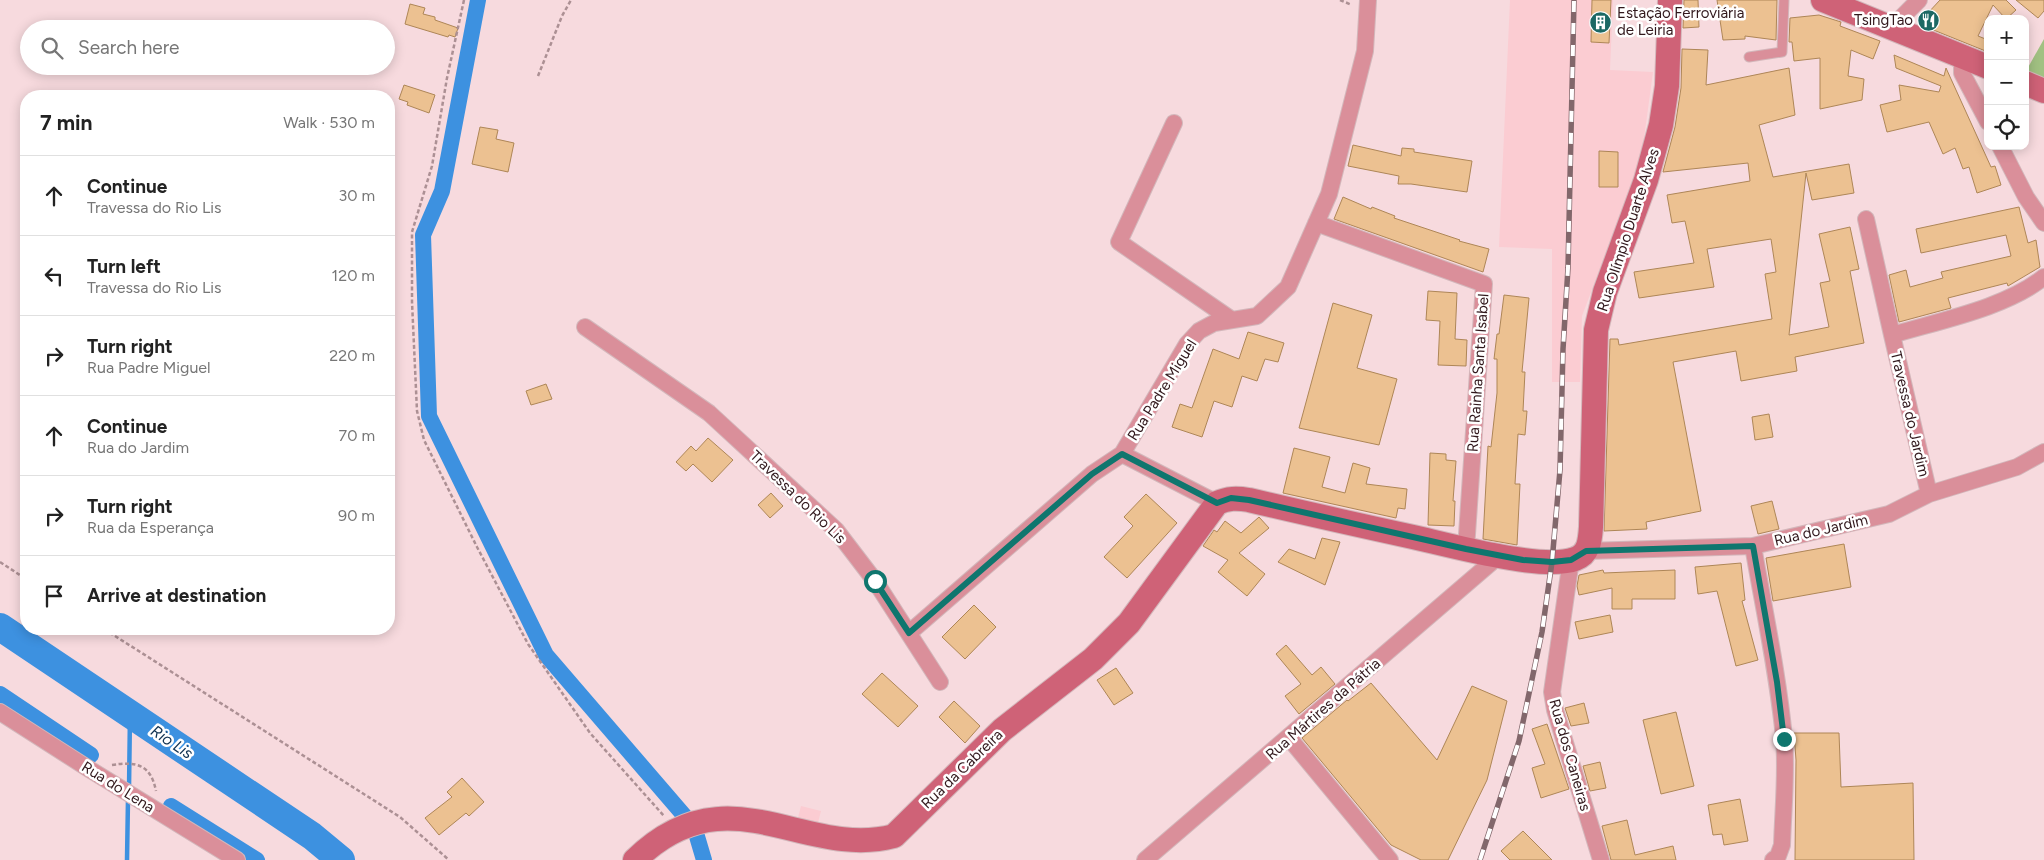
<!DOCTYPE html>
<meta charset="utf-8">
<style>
body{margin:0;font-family:Figtree,sans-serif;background:#f2f2f2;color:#222}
.controls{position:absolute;right:15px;top:15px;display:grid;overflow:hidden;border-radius:10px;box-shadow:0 2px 12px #0003}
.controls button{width:45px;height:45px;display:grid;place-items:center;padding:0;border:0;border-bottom:1px solid #e0e0e0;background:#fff;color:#222;font:25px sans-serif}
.stop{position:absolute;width:15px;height:15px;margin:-11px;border:4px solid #0f766e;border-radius:50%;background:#fff}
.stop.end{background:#0f766e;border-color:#fff;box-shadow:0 1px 5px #0008}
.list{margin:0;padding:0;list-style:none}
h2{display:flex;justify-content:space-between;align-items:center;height:65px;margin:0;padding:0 20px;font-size:21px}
h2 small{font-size:16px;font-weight:400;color:#767676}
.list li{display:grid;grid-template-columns:32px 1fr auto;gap:15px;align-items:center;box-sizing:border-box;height:80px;padding:0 20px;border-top:1px solid #e0e0e0}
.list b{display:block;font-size:19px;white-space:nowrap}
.list p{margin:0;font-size:16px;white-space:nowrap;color:#767676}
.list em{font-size:16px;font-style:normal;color:#767676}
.icon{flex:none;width:28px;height:28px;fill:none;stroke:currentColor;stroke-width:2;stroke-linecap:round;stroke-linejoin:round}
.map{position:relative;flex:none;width:2044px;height:860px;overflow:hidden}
.search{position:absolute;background:#fff;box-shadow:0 2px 12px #0003;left:20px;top:20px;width:375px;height:55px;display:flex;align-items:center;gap:12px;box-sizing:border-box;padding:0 18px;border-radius:28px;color:#767676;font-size:19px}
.panel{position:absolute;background:#fff;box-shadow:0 2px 12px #0003;left:20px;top:90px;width:375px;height:545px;border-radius:20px}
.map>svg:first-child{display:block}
.built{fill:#fbccd2}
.green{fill:#a1c182}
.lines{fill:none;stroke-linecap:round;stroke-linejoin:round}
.stream{stroke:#3d91e0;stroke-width:4.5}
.canal{stroke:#3d91e0;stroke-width:16}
.river{stroke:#3d91e0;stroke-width:28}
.building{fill:#ecc191;stroke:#ae8657}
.lane-casing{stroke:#d3b7bb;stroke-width:11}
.street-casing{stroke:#d3b7bb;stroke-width:18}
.secondary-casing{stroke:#d3b7bb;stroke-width:26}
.path{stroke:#ac9094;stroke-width:2.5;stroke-dasharray:4 2.5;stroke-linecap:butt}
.lane{stroke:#da8f9a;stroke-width:9}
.street{stroke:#da8f9a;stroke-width:16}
.secondary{stroke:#cf6277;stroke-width:24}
.rail-casing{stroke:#82676b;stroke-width:5.5}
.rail{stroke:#fff;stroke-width:4;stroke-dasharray:11;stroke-linecap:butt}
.route{stroke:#0f766e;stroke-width:6}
.labels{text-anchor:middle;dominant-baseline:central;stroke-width:5;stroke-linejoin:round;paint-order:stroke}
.poi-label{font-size:15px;fill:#31181c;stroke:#fff;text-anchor:start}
.street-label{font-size:15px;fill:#31181c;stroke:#fff}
.water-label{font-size:16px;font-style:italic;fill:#0f3151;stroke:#fff}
</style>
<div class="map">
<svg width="2044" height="860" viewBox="0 0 2044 860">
<rect width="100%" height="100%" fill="#f7dade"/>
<!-- built -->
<path class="built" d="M1510 0H1613L1610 70 1653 72 1641 160 1582 316 1580 382H1552V249L1499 247Z
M801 806 821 811 814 838 794 833Z"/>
<!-- green -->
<path class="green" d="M2044 39V79L2026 71Z"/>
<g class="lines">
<!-- stream -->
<path class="stream" d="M129 789 130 714
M127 860 128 799"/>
<!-- canal -->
<path class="canal" d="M478 0 442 191 423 235 429 416 546 655 688 820
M0 694 91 755
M171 806 257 860
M696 833 704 860"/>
<!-- river -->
<path class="river" d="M0 627 312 836 341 860"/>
</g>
<!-- building -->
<path class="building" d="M1592 0H1611L1609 43 1591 42Z
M1684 0H1698L1699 27 1683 28Z
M1717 0H1777L1776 40 1745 36V39L1723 40Z
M1940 0H2006L2016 10 2006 19 1993 5 1978 36 1988 40V52L1931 29 1927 20V14Z
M2016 0H2044V11L2038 18Z
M410 4 425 8 423 14 435 17V20L458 28 455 37 449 35 448 37 405 24Z
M1819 15 1841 22 1840 26 1880 41 1873 59 1851 50 1848 76 1864 79 1862 100 1820 109V58L1794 61 1792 42H1789L1790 18Z
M1682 49 1708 50 1706 85 1789 68 1795 115 1759 125 1773 177 1849 164 1854 193 1812 200 1806 173 1789 335 1829 327 1820 283 1830 281 1819 234 1850 227 1859 269 1850 271 1864 343 1795 357 1797 371 1741 381 1736 351 1673 362 1701 511 1646 522 1647 529 1604 531 1610 339H1618L1619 345 1772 319 1765 274 1776 272 1771 239 1707 249 1714 287 1639 298 1634 272 1694 263 1685 221 1672 223 1667 195 1750 181 1748 163 1663 172 1675 127 1681 88Z
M1894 55 1944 76 1946 68 1991 167 1995 166 2001 185 1977 193 1969 167 1963 169 1955 148 1943 154 1929 122 1887 132 1880 105 1901 100 1899 85 1939 92 1941 86 1896 68Z
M404 85 435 95 429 113 407 105 408 102 399 99Z
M480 127 498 130 496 139 514 143 508 172 472 164Z
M1353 145 1401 156 1402 148 1414 149V152L1472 161 1467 192 1411 184H1398L1399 176 1348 166Z
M1599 151 1618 152V187H1599Z
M1343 197 1371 209 1372 207 1395 216 1394 218 1460 240 1459 241 1489 249 1483 272 1334 219Z
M2019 207 2028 243 2036 240 2040 267 2008 286 2007 283 1948 298 1951 308 1899 322 1889 275 1906 270 1910 287 1943 278 1941 272 2011 256 2006 235 1921 253 1916 229Z
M1428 291 1457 293 1455 339 1467 340 1466 366 1438 365 1440 321 1426 320Z
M1504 295 1529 298 1522 372H1525L1523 411H1527L1525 435 1518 434 1515 484H1520L1517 545 1483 539 1488 446 1491 447 1497 393V359H1494L1497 334H1499Z
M1333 303 1372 315 1357 368 1397 379 1379 445 1299 428Z
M1248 332 1284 343 1278 362 1265 359 1257 381 1242 376 1232 407 1214 401 1202 437 1172 427 1180 404 1192 408 1213 349 1239 359Z
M546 384 552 399 531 405 526 391Z
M1769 414 1773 437 1755 440 1752 417Z
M708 438 733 460 712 482 693 464 686 471 676 462 691 446 696 451Z
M1294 448 1330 457 1322 487 1345 493 1353 463 1370 468 1366 484 1407 489 1405 509 1398 508 1396 518 1283 493Z
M1430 453 1446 454V460L1456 461 1453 501H1455L1454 526 1428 525Z
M771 493 783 506 770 518 758 505Z
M1146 494 1177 523 1127 578 1104 557 1133 526 1124 517Z
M1772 501 1779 529 1758 534 1751 506Z
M1259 517 1269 528 1239 553 1265 574 1247 596 1218 572 1228 560 1203 546 1214 530 1217 532 1225 521 1241 533Z
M1322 538 1340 542 1325 585 1278 562 1289 549 1315 559Z
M1844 544 1851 587 1773 601 1766 558Z
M1741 563 1745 600 1742 601 1758 660 1736 666 1717 591 1698 594 1695 567Z
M1603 570 1604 573 1675 570V599H1632V609H1612V588L1579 595 1577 586 1579 575Z
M974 605 996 627 965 659 942 637Z
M1610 615 1613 632 1579 639 1575 622Z
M1286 645 1312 675 1321 667 1335 684 1299 714 1285 696 1301 684 1276 654Z
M1116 668 1133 693 1114 705 1097 680Z
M882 673 918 706 898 727 862 694Z
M1371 683 1437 760 1472 686 1507 701 1487 780 1448 860H1421L1391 845 1302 738 1347 700 1348 701Z
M954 701 980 726 965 743 939 717Z
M1584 703 1589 723 1571 726 1565 708Z
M1676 712 1694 786 1661 794 1643 720Z
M1547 724 1569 789 1541 798 1532 768 1545 764 1532 729Z
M1794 733H1839L1841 787 1913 783 1914 860H1795L1796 760Z
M1600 762 1606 788 1590 791 1583 766Z
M462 778 484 802 469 816 466 813 439 835 425 818 452 797 447 792Z
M1740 799 1748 841 1724 845 1722 834 1713 835 1708 805Z
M1627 820 1635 855 1673 846 1676 860H1611L1602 826Z
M1523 831 1552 860H1510L1501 851Z"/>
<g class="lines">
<defs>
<path id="lane" d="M1749 57 1782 52 1784 0"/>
<path id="street" d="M1895 29 1901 18 1919 0
M1964 57 1962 65V73L1988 122
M1174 123 1119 242 1232 320
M2000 146 2026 197 2044 223
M1866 219 1892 335C1938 321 2006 308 2044 277
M1316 223 1484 284 1466 549
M585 327 709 413 836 530 875 581 940 682
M1892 335 1929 494
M1217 503 1122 454 1187 344 1199 331 1214 323 1257 316 1288 287 1329 194 1365 51 1368 0
M1753 546C1764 610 1778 674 1784 738 1787 774 1783 810 1782 845L1778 856 1773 860
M1586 551 1753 546 1889 514 1929 494 2017 467 2044 452
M1571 560 1552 692 1555 710 1601 860
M909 633 1092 474 1122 454
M0 712 89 769 237 860
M1289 738 1390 860
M1145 860 1500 555"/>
<path id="secondary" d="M1823 0 1988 67
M2025 83 2044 91
M635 860C728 769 804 860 894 836L1002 730 1093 659 1129 623 1217 503C1228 498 1237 498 1249 500 1304 513 1358 525 1413 537 1449 545 1543 571 1575 559 1589 554 1590 541 1591 527L1596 330 1605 292 1646 180 1661 125 1667 86 1670 0"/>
</defs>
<!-- lane casing -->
<use href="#lane" class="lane-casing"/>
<!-- street casing -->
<use href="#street" class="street-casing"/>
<!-- secondary casing -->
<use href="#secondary" class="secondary-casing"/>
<!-- path -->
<path class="path" d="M464 0 447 78 432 166 412 232V302L417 411 424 440 477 547 528 644 590 733 664 816
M1340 0 1352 5
M538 76 562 16 571 0
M0 562 26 579
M104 629 400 817 449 860
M112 765C137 761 151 765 156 791"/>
<!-- lane -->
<use href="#lane" class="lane"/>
<!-- street -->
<use href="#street" class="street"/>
<!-- secondary -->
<use href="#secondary" class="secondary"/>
<defs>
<path id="rail" d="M1480 860 1519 741 1542 632 1552 562 1560 470 1563 349 1568 268 1574 0"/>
</defs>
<!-- rail casing -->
<use href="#rail" class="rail-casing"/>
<!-- rail -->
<use href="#rail" class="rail"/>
</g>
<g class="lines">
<!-- route -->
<path class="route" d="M875 581 909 633 1092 474 1122 454 1217 503 1231 498 1249 500 1466 549 1523 560 1552 562 1571 560 1586 551 1753 546 1777 682 1784 739"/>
</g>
<!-- icons -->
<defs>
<symbol id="restaurant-disc" viewBox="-11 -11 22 22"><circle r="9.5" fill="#1c6864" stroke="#fff"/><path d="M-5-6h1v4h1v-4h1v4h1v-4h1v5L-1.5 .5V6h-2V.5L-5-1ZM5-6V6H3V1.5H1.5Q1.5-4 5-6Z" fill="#fff"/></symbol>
<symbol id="building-disc" viewBox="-11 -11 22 22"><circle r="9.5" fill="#1c6864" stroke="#fff"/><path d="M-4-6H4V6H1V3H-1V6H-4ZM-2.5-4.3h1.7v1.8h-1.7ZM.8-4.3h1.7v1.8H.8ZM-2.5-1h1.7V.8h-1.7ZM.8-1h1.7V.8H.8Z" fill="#fff"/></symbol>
</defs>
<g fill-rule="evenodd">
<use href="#restaurant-disc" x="1916" y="8" width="25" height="25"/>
<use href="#building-disc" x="1588" y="10" width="25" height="25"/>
</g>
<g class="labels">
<!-- poi labels -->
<g class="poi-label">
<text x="1617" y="13">Estação Ferroviária<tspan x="1617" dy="17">de Leiria</tspan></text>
<text x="1913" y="20" text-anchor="end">TsingTao</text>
</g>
<!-- street labels -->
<g class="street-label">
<text transform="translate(1628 230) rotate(-72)">Rua Olímpio Duarte Alves</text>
<text transform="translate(1478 373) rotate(-86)">Rua Rainha Santa Isabel</text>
<text transform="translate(1162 390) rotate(-58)">Rua Padre Miguel</text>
<text transform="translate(1910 414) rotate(77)">Travessa do Jardim</text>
<text transform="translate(798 497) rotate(44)">Travessa do Rio Lis</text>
<text transform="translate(1821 530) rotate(-13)">Rua do Jardim</text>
<text transform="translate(1323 709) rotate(-41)">Rua Mártires da Pátria</text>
<text transform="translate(1570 755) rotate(74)">Rua dos Caneiras</text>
<text transform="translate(962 769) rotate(-44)">Rua da Cabreira</text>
<text transform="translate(118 787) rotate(32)">Rua do Lena</text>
</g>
<!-- water labels -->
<g class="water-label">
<text transform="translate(172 742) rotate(34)">Rio Lis</text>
</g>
</g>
</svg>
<div class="controls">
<button>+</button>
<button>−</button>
<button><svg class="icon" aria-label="locate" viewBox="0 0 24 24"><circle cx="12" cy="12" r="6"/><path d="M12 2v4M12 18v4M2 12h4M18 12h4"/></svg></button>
</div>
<div class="stop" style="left:875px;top:581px"></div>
<div class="stop end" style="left:1784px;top:739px"></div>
<div class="search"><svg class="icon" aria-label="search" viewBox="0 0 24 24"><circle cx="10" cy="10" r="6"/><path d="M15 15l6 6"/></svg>Search here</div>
<section class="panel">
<h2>7 min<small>Walk · 530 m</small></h2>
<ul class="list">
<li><svg class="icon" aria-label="ahead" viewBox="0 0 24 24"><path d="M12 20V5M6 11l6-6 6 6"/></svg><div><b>Continue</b><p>Travessa do Rio Lis</p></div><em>30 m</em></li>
<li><svg class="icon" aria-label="left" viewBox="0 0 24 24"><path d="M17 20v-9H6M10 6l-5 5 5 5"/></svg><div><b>Turn left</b><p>Travessa do Rio Lis</p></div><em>120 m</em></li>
<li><svg class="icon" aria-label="right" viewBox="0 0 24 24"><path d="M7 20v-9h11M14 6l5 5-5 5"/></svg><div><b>Turn right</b><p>Rua Padre Miguel</p></div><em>220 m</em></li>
<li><svg class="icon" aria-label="ahead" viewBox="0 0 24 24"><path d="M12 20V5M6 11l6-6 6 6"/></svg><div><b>Continue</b><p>Rua do Jardim</p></div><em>70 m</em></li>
<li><svg class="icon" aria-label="right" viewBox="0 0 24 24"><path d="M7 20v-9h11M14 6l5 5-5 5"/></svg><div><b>Turn right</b><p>Rua da Esperança</p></div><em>90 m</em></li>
<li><svg class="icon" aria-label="arrive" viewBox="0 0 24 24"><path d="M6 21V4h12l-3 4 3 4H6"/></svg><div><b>Arrive at destination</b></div></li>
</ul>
</section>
</div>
